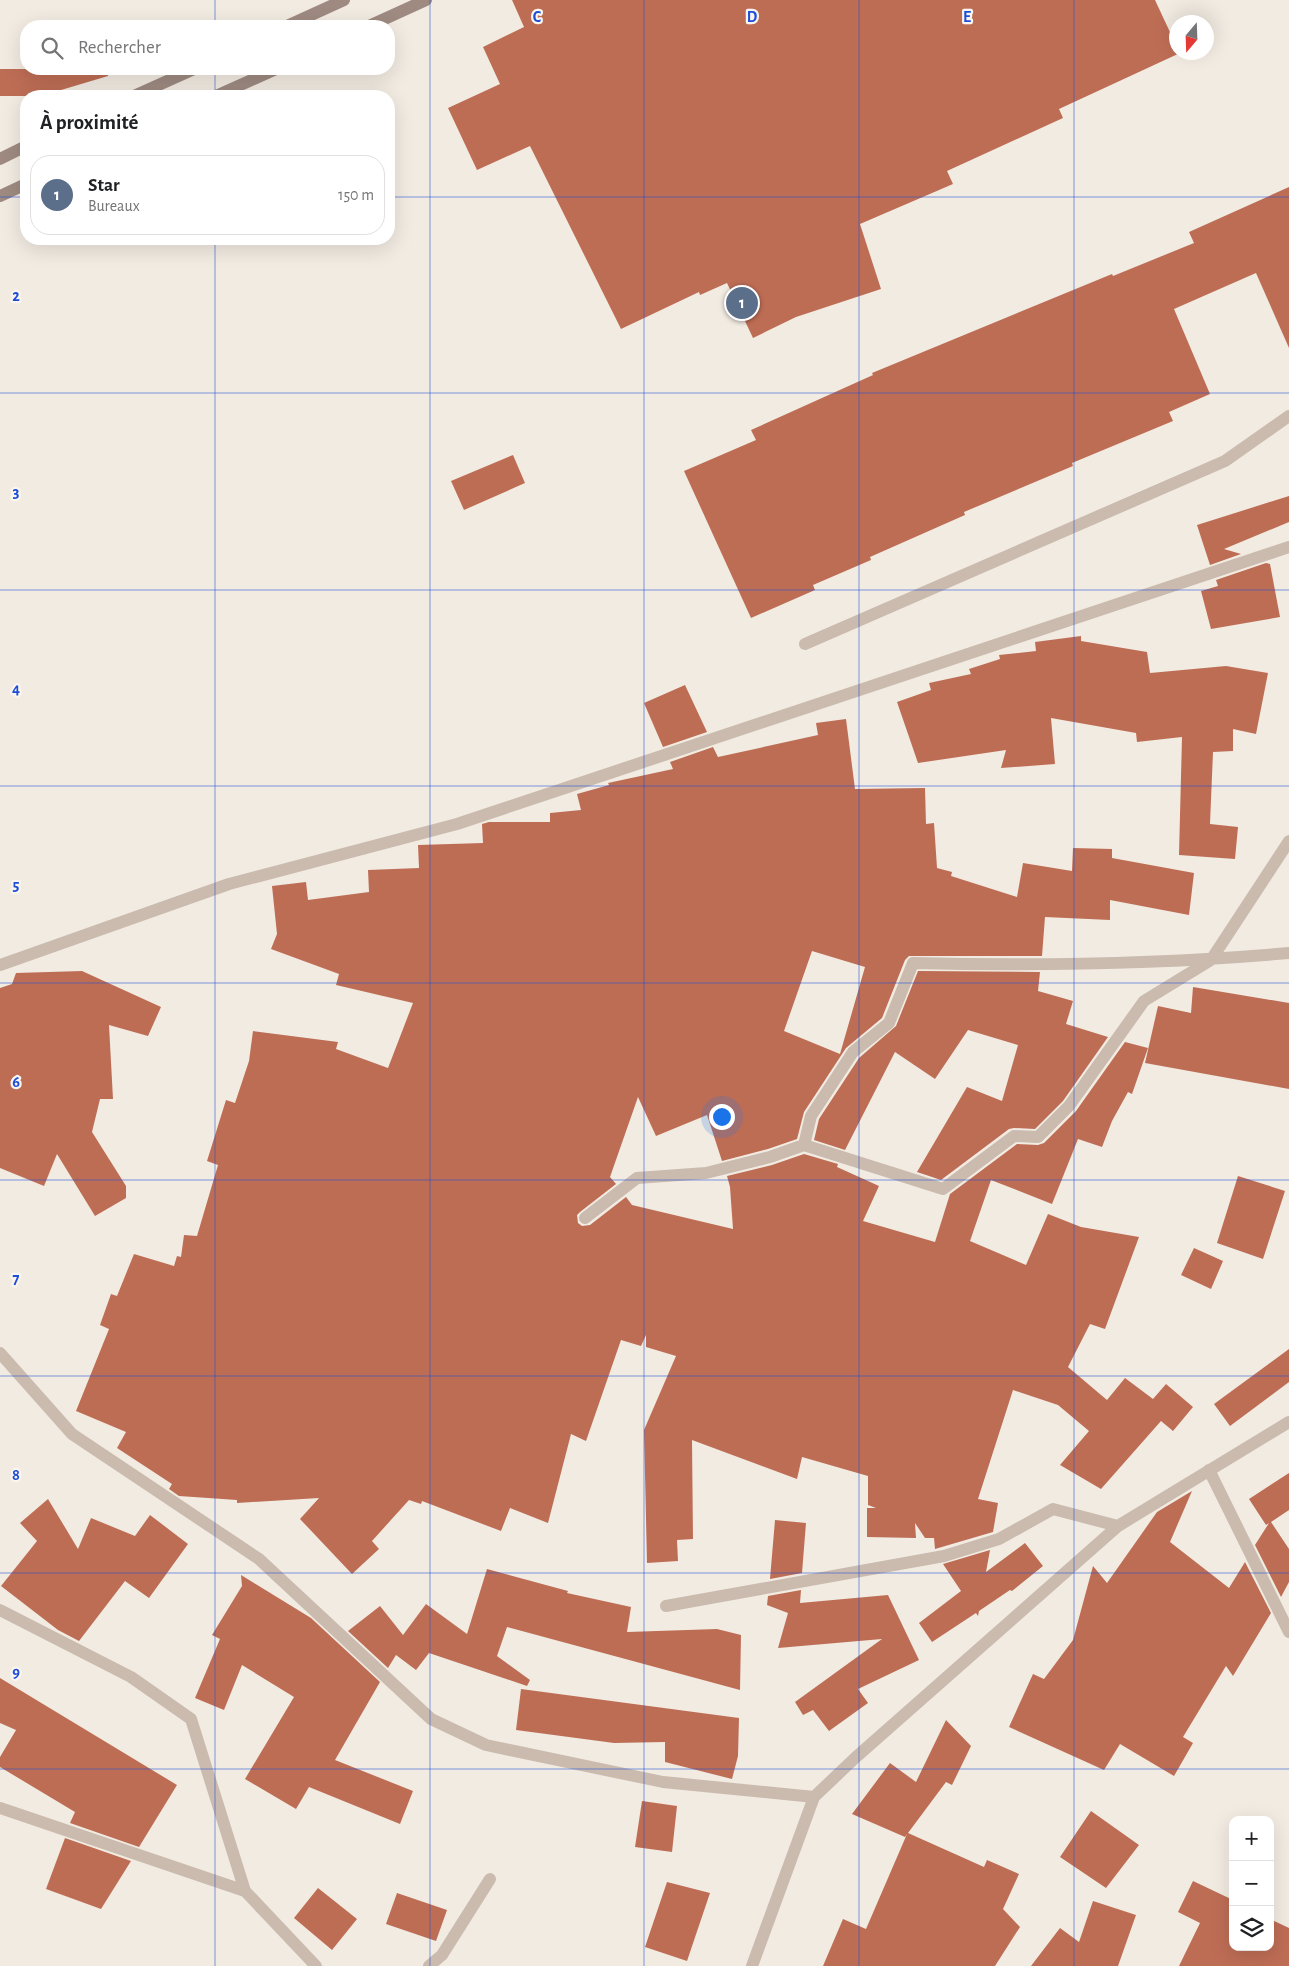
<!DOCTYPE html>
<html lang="fr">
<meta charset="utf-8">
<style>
body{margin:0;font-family:"Alegreya Sans",sans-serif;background:#f2f2f2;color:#202124}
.controls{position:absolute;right:15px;bottom:15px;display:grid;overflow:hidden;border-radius:10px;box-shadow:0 5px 20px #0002}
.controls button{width:45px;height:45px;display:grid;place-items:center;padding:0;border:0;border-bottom:1px solid #e0e0e0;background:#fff;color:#202124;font:25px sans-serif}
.compass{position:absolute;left:1169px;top:15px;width:45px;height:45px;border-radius:50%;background:#fff;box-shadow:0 5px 20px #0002;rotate:199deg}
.you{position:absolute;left:721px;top:1116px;width:18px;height:18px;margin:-12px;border:4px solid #fff;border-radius:50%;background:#1a73e8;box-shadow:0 0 0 8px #1a73e833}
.badge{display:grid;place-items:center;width:32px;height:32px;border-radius:50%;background:#245558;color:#fff;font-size:16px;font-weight:700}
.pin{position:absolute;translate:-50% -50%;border:2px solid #fff;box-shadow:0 1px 5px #0006}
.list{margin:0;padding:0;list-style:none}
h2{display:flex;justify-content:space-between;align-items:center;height:65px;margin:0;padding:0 20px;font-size:21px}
h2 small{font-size:16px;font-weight:400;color:#757577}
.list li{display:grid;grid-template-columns:32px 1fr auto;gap:15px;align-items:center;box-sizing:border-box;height:80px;margin:0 10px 10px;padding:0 10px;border:1px solid #e0e0e0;border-radius:20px}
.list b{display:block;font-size:19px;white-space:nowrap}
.list p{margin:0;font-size:16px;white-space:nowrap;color:#757577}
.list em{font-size:16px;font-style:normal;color:#757577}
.icon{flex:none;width:28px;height:28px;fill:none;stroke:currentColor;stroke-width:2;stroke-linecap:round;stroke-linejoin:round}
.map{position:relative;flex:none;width:1289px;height:1966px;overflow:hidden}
.search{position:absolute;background:#fff;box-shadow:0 5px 20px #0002;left:20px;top:20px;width:375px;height:55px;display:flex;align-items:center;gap:12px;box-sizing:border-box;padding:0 18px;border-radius:20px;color:#757577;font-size:19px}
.panel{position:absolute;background:#fff;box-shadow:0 5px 20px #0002;left:20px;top:90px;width:375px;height:155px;border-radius:20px}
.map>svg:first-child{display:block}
.building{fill:#be6d55;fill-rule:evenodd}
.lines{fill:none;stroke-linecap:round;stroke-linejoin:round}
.service{stroke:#cabbae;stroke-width:12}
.minor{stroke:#cabbae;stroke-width:12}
.secondary{stroke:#9e8a80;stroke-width:12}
.grid{fill:none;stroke:#1d4ed8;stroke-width:1;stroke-opacity:0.55}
.grid-label{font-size:16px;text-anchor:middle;font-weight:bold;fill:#1d4ed8;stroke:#faf5ef;stroke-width:4.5;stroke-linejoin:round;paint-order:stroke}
</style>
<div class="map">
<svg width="1289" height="1966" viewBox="0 0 1289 1966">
<rect width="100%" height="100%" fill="#f2ebe2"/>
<!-- building -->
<path class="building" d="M512 0H1155L1176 45V52L1180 53 1059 109 1063 118 947 171 953 184 860 224 881 289 796 317 753 338 727 283 700 295 699 292 621 329 530 146 477 170 448 108 500 84 483 47 524 27Z
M0 69H107L108 76 41 96H0Z
M1289 187V348L1256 273 1174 309 1210 394 1169 412 1173 421 1072 463 1073 466 964 512 965 515 870 557 871 560 813 585 815 590 751 618 684 471 756 440 751 430 873 375 872 373 1112 274 1113 276 1194 243 1189 232Z
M513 455 525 483 464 510 451 481Z
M1289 496V522L1224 549 1241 554 1210 565 1197 525Z
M1266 563 1270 564 1280 617 1211 629 1201 591 1218 586 1216 580Z
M1081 636V641L1147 652 1150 673 1226 666 1268 673 1256 734 1233 729V751L1213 752 1210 824 1238 827 1235 859 1179 855 1182 737 1137 742 1136 733 1051 718 1055 764 1001 768 1006 750 918 763 897 702 931 690 929 683 971 674 969 669 1000 659 999 655 1036 651 1035 642Z
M685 685 707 732 663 747 644 703Z
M846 719 855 789 925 788 926 824 934 823 937 868 952 872 951 876 1017 897 1023 863 1072 871 1073 848 1112 849V858L1194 873 1189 915 1110 900V920L1045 917 1042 956H909L905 960 882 1018 846 1048 804 1112 797 1139 768 1149 722 1161 707 1115 656 1136 638 1097 610 1177 616 1184 580 1212 577 1215 578 1223 582 1226 590 1225 626 1197 632 1205 733 1229 730 1187 727 1176 772 1165 804 1154 838 1164 837 1167 879 1186 863 1221 935 1242 950 1194 1017 1144 1038 1145 1044 1143 1076 1111 1125 1042 1148 1048 1132 1094 1128 1092 1112 1121 1102 1147 1078 1139 1052 1204 991 1180 970 1241 1026 1265 1048 1214 1081 1227 1139 1237 1105 1329 1090 1324 1068 1367 1107 1400 1125 1378 1153 1399 1166 1384 1193 1407 1173 1431 1161 1421 1101 1489 1060 1465 1089 1431 1058 1405 1013 1390 978 1499 998 1503 993 1532 935 1549 934 1538H925L915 1523 916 1538 867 1537V1508H876L868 1505V1476L802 1457 797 1479 692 1440 693 1539 677 1540 678 1561 647 1563 644 1430 676 1356 646 1347V1335L641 1346 621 1340 586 1441 571 1434 548 1523 510 1508 501 1531 422 1501 421 1504 409 1500 372 1541 379 1549 352 1574 300 1519 319 1498 237 1503V1500L179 1496 169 1489 172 1484 117 1448 126 1432 76 1411 109 1329 100 1325 111 1294 117 1296 134 1254 174 1266 177 1256 181 1257 184 1235 197 1236 218 1165 207 1161 226 1100 235 1103 249 1061 253 1031 338 1042 336 1049 388 1068 413 1003 336 985 339 974 271 949 277 934 272 886 306 882 308 900 369 892 368 870 419 868 418 845 483 843 482 824 489 822H550V813L581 810 577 794 609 785 608 783 673 769 670 762 713 747 718 757 818 735 816 723ZM812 951 865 967 840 1054 784 1031Z
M82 971 161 1007 148 1036 109 1025 113 1099H100L92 1132 126 1186V1198L95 1216 57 1154 44 1186 0 1168V988L12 984 16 973Z
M918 971 1040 972 1038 991 1073 1001 1066 1024 1108 1037 1063 1101 1035 1129 1014 1128 1009 1129 941 1180 917 1172 967 1087 1002 1101 1018 1045 968 1030 935 1079 895 1052 845 1150 814 1140 819 1119 859 1058 896 1026Z
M1193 987 1289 1003V1089L1145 1063 1158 1006 1191 1013Z
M1238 1176 1285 1191 1263 1259 1217 1243Z
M1194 1248 1223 1261 1211 1289 1181 1275Z
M1289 1349V1382L1230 1426 1214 1404Z
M1289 1473V1510L1271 1522 1289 1549V1582L1281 1597 1255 1545 1269 1523 1266 1525 1249 1499Z
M1192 1491 1170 1542 1229 1588 1245 1562 1271 1613 1233 1676 1226 1666 1183 1737 1193 1743 1174 1776 1120 1744 1104 1770 1009 1727 1033 1674 1044 1679 1073 1640 1093 1566 1107 1583 1157 1512Z
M48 1499 78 1549 91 1518 135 1536 150 1515 188 1544 149 1598 125 1581 79 1641 58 1630 1 1586 37 1541 20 1523Z
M775 1520 806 1523 802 1573 770 1579Z
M1025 1543 1043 1566 1012 1591 1010 1590 979 1611 978 1616 976 1613 932 1642 919 1623 961 1591 943 1564 990 1550 986 1572Z
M487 1569 568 1591 567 1593 631 1607 627 1632 717 1629 741 1635 740 1690 507 1627 497 1656 530 1680 527 1686 429 1653 416 1670 396 1655 388 1668 348 1631 380 1606 403 1635 426 1604 467 1634Z
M241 1575 311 1618 380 1682 335 1760 413 1791 400 1824 309 1787 296 1809 245 1779 294 1697 242 1665 224 1710 195 1698 220 1639 212 1635 242 1586Z
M801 1590 800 1603 888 1595 919 1660 858 1689 868 1703 829 1731 813 1710 803 1715 795 1702 882 1639 778 1648 788 1613 767 1605 768 1596Z
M0 1678 177 1785 139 1847 70 1823 75 1812 0 1767V1757L16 1730 0 1723Z
M521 1689 739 1718 738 1756 732 1779 665 1762V1742L614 1743 516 1730Z
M946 1720 971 1746 952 1785 946 1782 908 1833 984 1867 987 1860 1019 1874 1003 1909 1020 1927 995 1966H823L843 1919 866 1929 907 1834 905 1837 852 1814 890 1763 916 1782Z
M642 1801 677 1806 672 1852 635 1847Z
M1091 1811 1139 1845 1106 1888 1060 1857Z
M65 1838 131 1861 101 1909 46 1889Z
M1193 1881 1233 1900V1947H1270V1919L1289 1928V1966H1179L1200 1923 1178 1912Z
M667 1882 710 1893 687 1961 645 1947Z
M318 1888 357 1919 332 1950 294 1918Z
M397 1893 447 1910 436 1941 386 1924Z
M1093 1901 1136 1915 1118 1966H1031L1060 1928 1079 1942Z"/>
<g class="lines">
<!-- service -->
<path class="service" d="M805 644 1225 461 1289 416"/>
<!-- minor -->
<path class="minor" d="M0 965 229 884 457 824 1289 547
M804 1145 943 1189 1014 1136 1038 1137 1069 1106 1144 1001 1211 960 1289 841
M585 1218 637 1178 706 1173 770 1157 804 1145 811 1116 853 1052 889 1023 913 963C1038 966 1164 964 1289 953
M0 1353 72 1434 259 1559 431 1719 486 1745 663 1782 814 1797
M1209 1470 1289 1632
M666 1606 944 1556 999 1539 1053 1509 1118 1526
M0 1610 131 1677 191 1719 245 1891
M0 1808 245 1891 316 1966
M429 1966 442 1955 490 1879
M752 1966 814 1797 855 1758 1118 1526 1289 1422"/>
<!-- secondary -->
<path class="secondary" d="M287 26 344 0
M369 26 426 0
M134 96 194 69
M216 96 276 69
M0 159 26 146
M0 196 26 184"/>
</g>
<!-- grid -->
<path class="grid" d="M215 0V26M430 0V1966M644 0V1966M859 0V1966M1074 0V1966M215 69V96M0 197H26M389 197H1289M215 239V1966M0 393H1289M0 590H1289M0 786H1289M0 983H1289M0 1180H1289M0 1376H1289M0 1573H1289M0 1769H1289"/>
<g class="grid-label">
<text x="537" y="22">C</text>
<text x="752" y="22">D</text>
<text x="967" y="22">E</text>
<text x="16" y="301">2</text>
<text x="16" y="497">3</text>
<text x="16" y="694">4</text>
<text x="16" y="890">5</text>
<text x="16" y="1087">6</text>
<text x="16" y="1284">7</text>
<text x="16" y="1480">8</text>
<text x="16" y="1677">9</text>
</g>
</svg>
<div class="controls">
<button>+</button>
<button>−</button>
<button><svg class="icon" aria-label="layers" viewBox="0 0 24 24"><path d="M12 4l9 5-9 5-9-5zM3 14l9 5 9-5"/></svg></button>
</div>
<svg class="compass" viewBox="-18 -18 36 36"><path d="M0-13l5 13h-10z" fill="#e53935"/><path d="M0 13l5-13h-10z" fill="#757577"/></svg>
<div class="you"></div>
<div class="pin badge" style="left:742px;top:303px;background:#5c6f8a">1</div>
<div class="search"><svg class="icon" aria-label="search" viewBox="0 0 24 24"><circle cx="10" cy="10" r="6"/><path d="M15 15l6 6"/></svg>Rechercher</div>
<section class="panel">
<h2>À proximité<small></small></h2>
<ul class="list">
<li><span class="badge" style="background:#5c6f8a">1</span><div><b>Star</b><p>Bureaux</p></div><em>150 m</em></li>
</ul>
</section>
</div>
